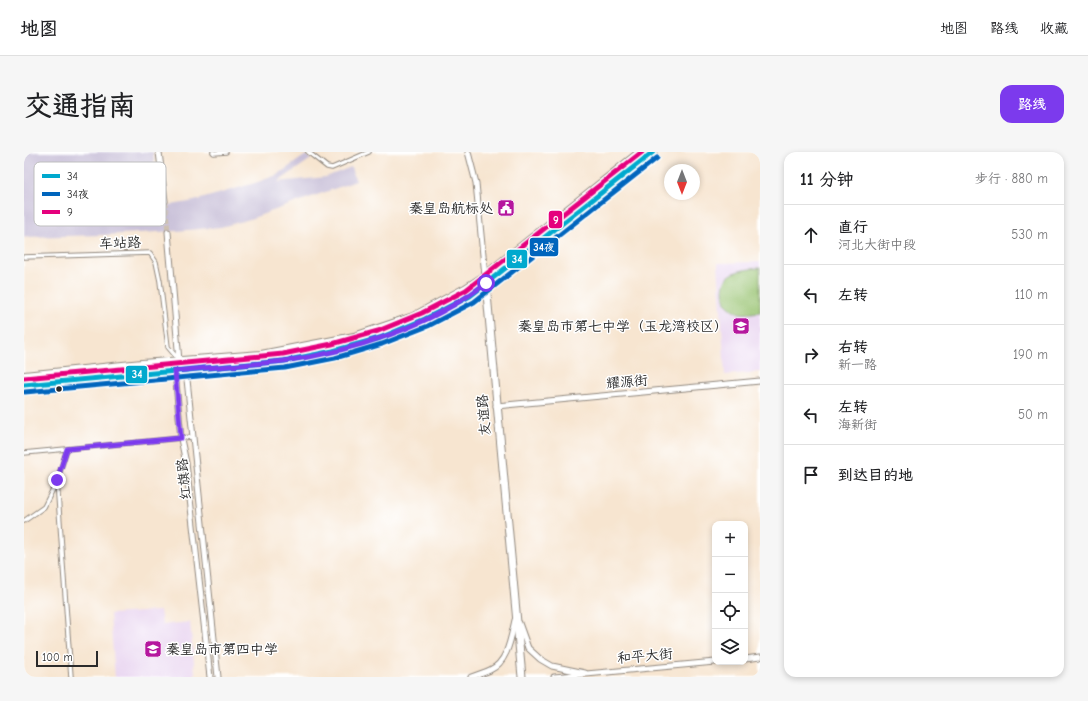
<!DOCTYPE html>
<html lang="zh">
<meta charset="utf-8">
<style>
body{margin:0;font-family:"Comic Neue","LXGW WenKai TC",sans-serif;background:#f6f6f6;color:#202124}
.controls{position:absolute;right:12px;bottom:12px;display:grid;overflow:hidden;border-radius:8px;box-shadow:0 2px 6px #0003}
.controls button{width:36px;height:36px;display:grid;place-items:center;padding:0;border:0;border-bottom:1px solid #e0e0e0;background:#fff;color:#202124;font:20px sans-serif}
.compass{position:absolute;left:640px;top:12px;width:36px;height:36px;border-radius:50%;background:#fff;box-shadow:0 2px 6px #0003;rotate:180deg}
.scale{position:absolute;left:12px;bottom:10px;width:62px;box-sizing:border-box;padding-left:4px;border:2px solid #2b2b2b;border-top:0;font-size:11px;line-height:14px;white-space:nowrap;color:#2b2b2b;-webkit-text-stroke:3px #fff;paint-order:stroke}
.stop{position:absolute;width:12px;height:12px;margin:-9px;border:3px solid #7c3aed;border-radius:50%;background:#fff}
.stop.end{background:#7c3aed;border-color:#fff;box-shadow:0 1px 4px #0008}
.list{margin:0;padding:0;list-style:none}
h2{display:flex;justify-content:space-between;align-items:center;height:52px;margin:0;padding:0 16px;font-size:17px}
h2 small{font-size:13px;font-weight:400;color:#757577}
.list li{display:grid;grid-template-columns:26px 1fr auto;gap:12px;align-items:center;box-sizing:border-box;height:60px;padding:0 16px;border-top:1px solid #e0e0e0}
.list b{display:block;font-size:15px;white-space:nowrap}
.list p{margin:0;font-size:13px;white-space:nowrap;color:#757577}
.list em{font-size:13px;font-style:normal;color:#757577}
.icon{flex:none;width:22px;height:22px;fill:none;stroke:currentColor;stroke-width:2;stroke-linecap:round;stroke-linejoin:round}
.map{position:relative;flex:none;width:736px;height:525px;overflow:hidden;border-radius:12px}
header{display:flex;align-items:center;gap:24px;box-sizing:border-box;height:56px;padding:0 20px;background:#fff;border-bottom:1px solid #e0e0e0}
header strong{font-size:19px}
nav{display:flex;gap:22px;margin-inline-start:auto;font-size:14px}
.intro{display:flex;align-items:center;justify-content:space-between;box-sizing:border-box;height:96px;padding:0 24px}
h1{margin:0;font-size:28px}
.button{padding:10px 18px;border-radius:12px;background:#7c3aed;color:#fff;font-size:14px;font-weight:700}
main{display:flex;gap:24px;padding:0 24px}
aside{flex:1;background:#fff;border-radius:12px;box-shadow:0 2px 6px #0003}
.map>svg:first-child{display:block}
.built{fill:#e7d2ef}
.industrial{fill:#c8bfd8}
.green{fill:#97c26f;stroke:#61764d}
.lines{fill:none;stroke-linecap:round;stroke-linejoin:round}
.secondary-tunnel{stroke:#cec0af;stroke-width:5;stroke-dasharray:5 2.5;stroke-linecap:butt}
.street-casing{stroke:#91887e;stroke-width:5.5}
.secondary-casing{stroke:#91887e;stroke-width:7}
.primary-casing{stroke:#91887e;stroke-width:8}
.highway-casing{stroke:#91887e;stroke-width:9}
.street{stroke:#fff;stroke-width:3.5}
.secondary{stroke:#fff;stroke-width:5}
.primary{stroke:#fff;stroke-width:6}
.highway{stroke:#fff;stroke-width:7}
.bus-1-casing{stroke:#fff;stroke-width:8}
.bus-2-casing{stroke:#fff;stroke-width:8}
.bus-3-casing{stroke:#fff;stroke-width:8}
.bus-1{stroke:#00a9ce;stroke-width:5}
.bus-2{stroke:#0065bd;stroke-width:5}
.bus-3{stroke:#e5007d;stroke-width:5}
.route{stroke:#7c3aed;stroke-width:5}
.bus-dot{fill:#2b2b2b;stroke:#fff;stroke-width:1.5}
.labels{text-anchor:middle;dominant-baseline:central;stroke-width:3;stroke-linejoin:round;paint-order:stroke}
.poi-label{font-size:14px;fill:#2b2b2b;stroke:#fff;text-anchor:end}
.street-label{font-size:14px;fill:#2b2b2b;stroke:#fff}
.key{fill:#fff;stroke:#bfbfbf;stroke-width:1}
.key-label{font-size:11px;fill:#2b2b2b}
.line-badge{stroke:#fff;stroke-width:1.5}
.badge-label{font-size:11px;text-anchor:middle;font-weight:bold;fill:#fff}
</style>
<header>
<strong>地图</strong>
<nav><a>地图</a><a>路线</a><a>收藏</a></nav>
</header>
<div class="intro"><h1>交通指南</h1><a class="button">路线</a></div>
<main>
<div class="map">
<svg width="736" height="525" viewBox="0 0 736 525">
<rect width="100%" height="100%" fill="#fff"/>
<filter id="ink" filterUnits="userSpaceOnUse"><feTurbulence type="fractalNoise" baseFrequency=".025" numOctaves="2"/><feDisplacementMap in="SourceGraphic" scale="8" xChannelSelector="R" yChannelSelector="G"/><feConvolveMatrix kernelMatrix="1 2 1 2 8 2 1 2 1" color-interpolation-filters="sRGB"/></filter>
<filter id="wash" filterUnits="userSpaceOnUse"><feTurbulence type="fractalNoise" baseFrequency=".012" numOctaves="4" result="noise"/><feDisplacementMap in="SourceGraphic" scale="16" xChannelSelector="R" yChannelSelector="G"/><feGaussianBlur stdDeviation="0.9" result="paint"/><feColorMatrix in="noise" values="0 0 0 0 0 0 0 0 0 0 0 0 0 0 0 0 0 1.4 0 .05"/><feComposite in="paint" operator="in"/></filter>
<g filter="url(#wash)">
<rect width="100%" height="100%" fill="#f7e5d0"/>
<!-- built -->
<path class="built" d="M736 110V220L701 223 694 111Z
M136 459 138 473 166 470 171 521 168 525H91L86 462Z"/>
<!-- industrial -->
<path class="industrial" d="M0 0H129L136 55 170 49 231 31 253 23 282 3 287 7 254 30 302 25 327 15 332 29 226 67 197 75 152 79 80 83 0 85Z"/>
<!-- green -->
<path class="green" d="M736 116V160C717 162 715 164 701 151 693 121 712 118 736 116Z"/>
</g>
<g filter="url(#ink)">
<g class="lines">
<!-- secondary-tunnel -->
<path class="secondary-tunnel" d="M141 49 144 80"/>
<defs>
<path id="street" d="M189 0 190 1 202 0
M284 0 303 15 308 16 345 0
M0 105 126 101 132 110 136 129 144 195 155 208
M0 301 168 285
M33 329 47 525
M0 369 20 355 33 329 43 297"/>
<path id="secondary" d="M135 0 141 49
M444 0 452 31 461 124
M144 80 155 209 162 218 194 525
M155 209 151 219 157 287 162 311 186 525
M472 254 736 229
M495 471 504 496 516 507 528 514 561 521
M721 507 736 505
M447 525C453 523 460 521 466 518 484 510 487 485 491 468
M530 525 691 510"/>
<path id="primary" d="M0 223 118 211 237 202 330 184 389 164 441 136 461 123
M0 233C47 228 95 222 142 219 167 218 192 215 218 212 241 210 264 209 287 204 348 193 413 170 462 131"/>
<path id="highway" d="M461 123 616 0
M498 525 462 131 629 0"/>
</defs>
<!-- street casing -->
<use href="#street" class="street-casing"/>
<!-- secondary casing -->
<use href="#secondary" class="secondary-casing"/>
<!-- primary casing -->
<use href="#primary" class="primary-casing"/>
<!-- highway casing -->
<use href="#highway" class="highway-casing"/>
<!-- street -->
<use href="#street" class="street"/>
<!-- secondary -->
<use href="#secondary" class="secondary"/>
<!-- primary -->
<use href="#primary" class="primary"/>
<!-- highway -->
<use href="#highway" class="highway"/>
<defs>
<path id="bus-1" d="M0 233 260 209 309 199 356 186 401 167 446 144 629 0"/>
<path id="bus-2" d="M1 240 261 216 311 206 358 192 404 174 450 150 633 6"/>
<path id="bus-3" d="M0 226 259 202 308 192 354 179 398 161 442 138 618 0"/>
</defs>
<!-- bus-1 casing -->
<use href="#bus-1" class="bus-1-casing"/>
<!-- bus-2 casing -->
<use href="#bus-2" class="bus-2-casing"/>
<!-- bus-3 casing -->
<use href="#bus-3" class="bus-3-casing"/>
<!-- bus-1 -->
<use href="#bus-1" class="bus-1"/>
<!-- bus-2 -->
<use href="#bus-2" class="bus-2"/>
<!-- bus-3 -->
<use href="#bus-3" class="bus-3"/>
</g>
</g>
<g class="lines" filter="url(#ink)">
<!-- route -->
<path class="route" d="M33 328 43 297 157 286 151 219C187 215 224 213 260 209 328 200 407 174 462 131"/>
</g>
<!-- icons -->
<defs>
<symbol id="civic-square" viewBox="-11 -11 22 22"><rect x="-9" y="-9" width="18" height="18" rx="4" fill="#b5179e" stroke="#fff"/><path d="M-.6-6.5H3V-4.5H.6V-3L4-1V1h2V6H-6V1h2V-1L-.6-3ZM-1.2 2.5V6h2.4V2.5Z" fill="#fff"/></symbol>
<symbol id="school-square" viewBox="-11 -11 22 22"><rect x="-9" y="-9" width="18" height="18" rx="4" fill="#b5179e" stroke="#fff"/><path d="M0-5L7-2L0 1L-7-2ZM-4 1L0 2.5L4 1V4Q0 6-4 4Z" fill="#fff"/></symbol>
</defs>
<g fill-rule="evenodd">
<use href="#civic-square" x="472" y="46" width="20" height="20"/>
<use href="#school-square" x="707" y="164" width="20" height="20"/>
<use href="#school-square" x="119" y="487" width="20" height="20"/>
</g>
<!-- markers -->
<circle class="bus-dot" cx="35" cy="237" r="3.5"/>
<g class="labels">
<!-- poi labels -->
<g class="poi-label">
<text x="469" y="56">秦皇岛航标处</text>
<text x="704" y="174">秦皇岛市第七中学（玉龙湾校区）</text>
<text x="142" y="497" text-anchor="start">秦皇岛市第四中学</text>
</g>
<!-- street labels -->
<g class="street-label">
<text transform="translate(96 91) rotate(-2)">车站路</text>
<text transform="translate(603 230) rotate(-5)">耀源街</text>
<text transform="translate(460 263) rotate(-95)">友谊路</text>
<text transform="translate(160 327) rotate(-96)">红旗路</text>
<text transform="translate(621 504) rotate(-5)">和平大街</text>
</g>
</g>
<!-- legend -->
<rect x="10" y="10" width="132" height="64" rx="6" class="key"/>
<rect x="18" y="22" width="18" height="4" fill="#00a9ce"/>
<rect x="18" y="40" width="18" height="4" fill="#0065bd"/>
<rect x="18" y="58" width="18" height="4" fill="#e5007d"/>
<g class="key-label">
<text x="43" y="28">34</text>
<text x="43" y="46">34夜</text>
<text x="43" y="64">9</text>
</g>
<g class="line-badge">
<rect x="524" y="58" width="15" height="19" rx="4" fill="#e5007d"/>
<rect x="505" y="85" width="30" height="20" rx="4" fill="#0065bd"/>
<rect x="482" y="97" width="22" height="20" rx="4" fill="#00a9ce"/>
<rect x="101" y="213" width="23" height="19" rx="4" fill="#00a9ce"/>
</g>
<g class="badge-label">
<text x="532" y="72">9</text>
<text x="520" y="99">34夜</text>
<text x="493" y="111">34</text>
<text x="113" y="226">34</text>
</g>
</svg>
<div class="controls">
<button>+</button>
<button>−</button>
<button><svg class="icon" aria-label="locate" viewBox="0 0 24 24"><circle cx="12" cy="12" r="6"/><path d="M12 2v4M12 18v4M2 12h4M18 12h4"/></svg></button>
<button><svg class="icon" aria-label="layers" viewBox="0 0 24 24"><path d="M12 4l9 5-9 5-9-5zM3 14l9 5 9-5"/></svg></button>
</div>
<svg class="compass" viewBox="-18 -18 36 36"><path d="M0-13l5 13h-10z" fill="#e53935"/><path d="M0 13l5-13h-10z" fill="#757577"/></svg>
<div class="scale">100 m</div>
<div class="stop" style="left:462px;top:131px"></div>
<div class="stop end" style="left:33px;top:328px"></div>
</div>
<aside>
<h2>11 分钟<small>步行 · 880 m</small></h2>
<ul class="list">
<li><svg class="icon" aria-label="ahead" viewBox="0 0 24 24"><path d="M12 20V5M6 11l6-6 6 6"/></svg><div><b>直行</b><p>河北大街中段</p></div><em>530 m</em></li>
<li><svg class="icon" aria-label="left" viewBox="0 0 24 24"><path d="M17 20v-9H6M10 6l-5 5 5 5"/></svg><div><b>左转</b></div><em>110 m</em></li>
<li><svg class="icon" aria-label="right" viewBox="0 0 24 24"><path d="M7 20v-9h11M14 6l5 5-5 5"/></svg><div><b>右转</b><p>新一路</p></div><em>190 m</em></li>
<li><svg class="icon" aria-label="left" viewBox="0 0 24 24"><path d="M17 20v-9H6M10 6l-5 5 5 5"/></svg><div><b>左转</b><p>海新街</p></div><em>50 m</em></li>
<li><svg class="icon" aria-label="arrive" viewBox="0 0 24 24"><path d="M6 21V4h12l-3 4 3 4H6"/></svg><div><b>到达目的地</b></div></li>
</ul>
</aside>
</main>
